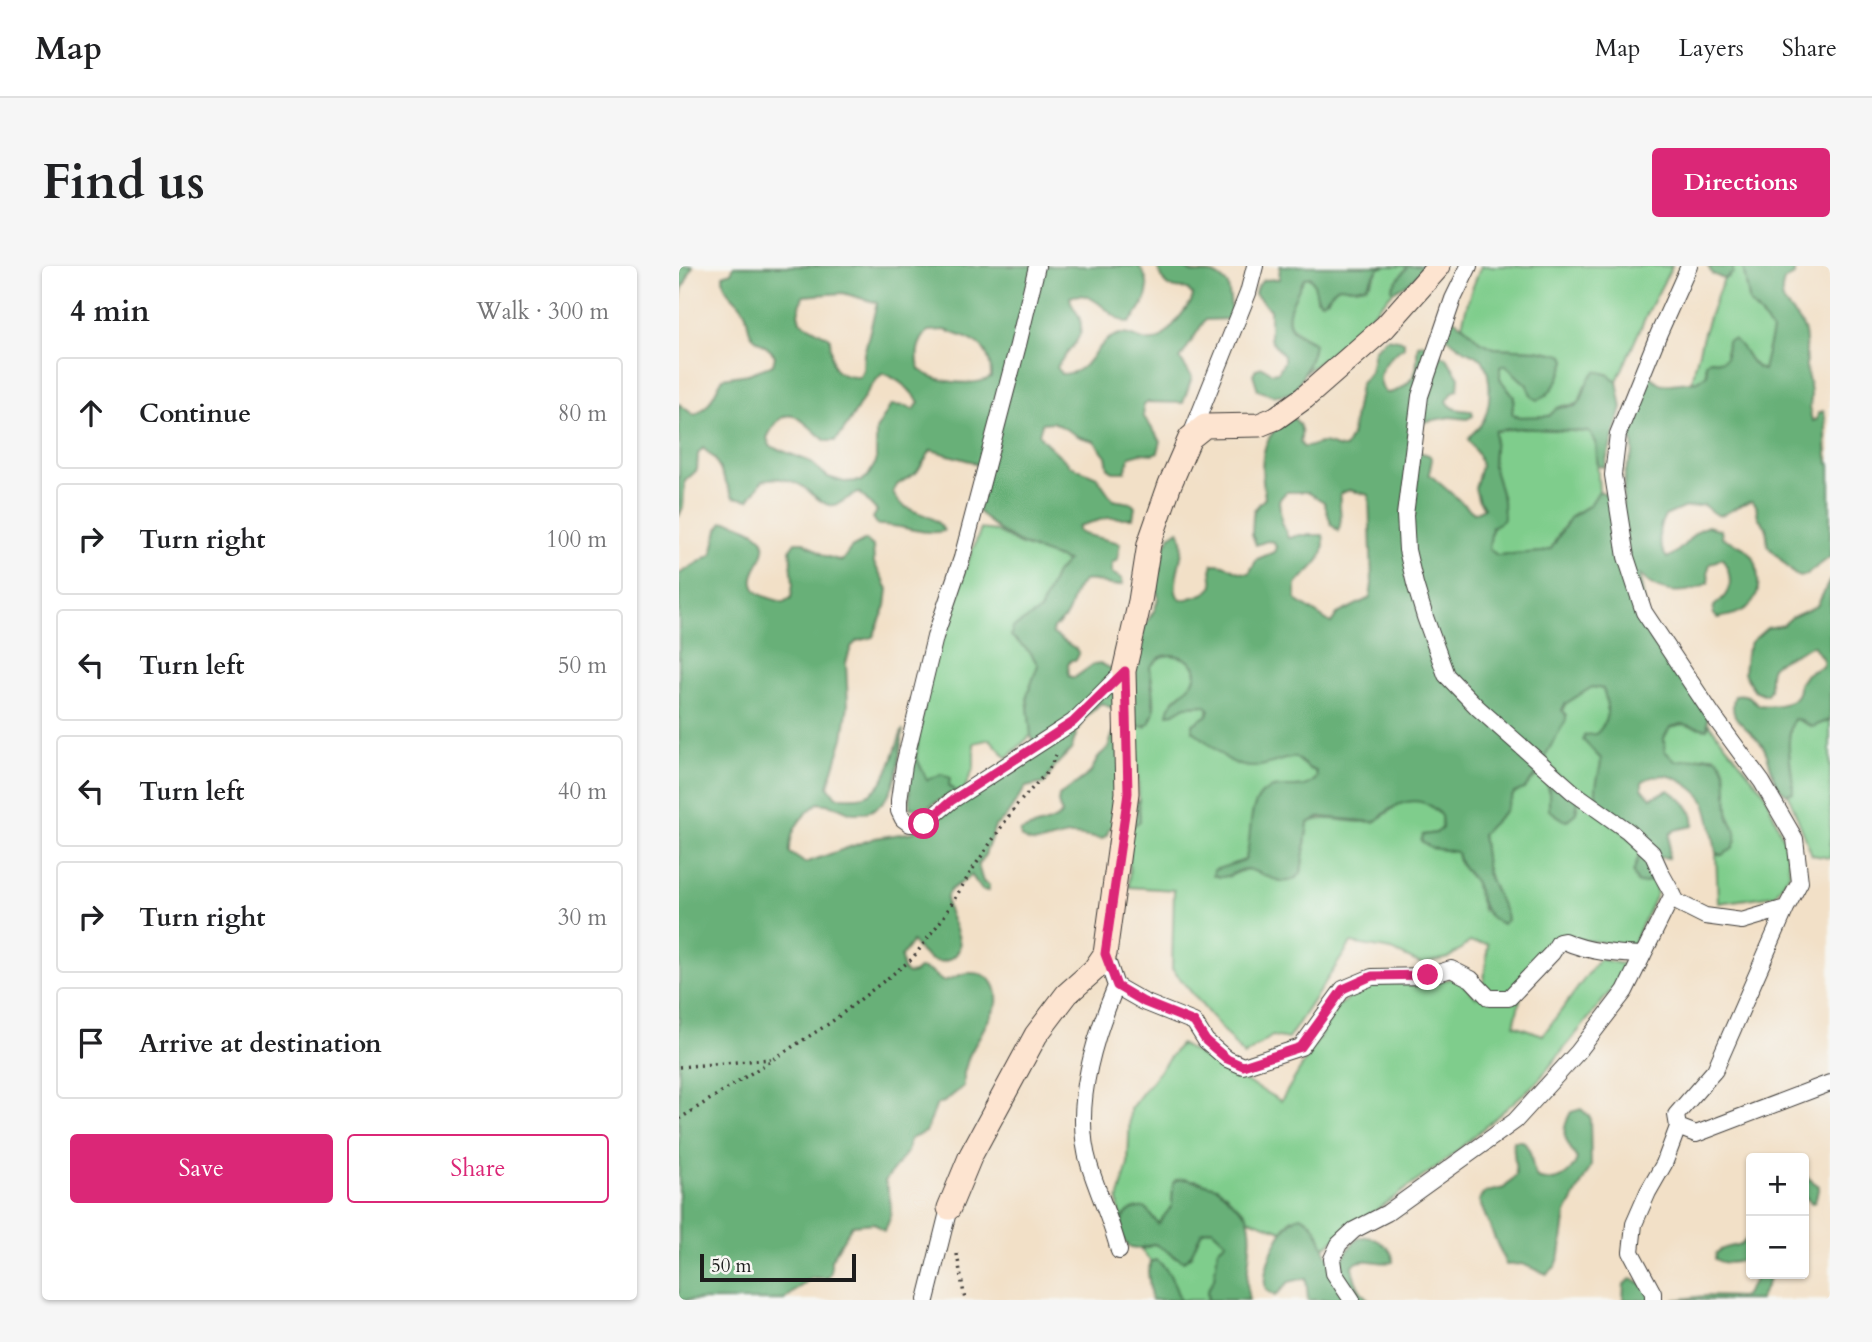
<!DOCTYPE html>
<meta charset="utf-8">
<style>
body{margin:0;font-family:Cardo,serif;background:#f6f6f6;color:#202124}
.controls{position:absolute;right:21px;bottom:21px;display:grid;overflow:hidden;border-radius:7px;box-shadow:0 2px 5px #0004}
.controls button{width:63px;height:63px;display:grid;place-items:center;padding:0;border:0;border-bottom:2px solid #e0e0e0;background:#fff;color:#202124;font:35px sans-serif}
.scale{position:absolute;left:21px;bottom:18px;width:156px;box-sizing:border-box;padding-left:7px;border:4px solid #1c1c1c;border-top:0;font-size:19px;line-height:24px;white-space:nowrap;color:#1c1c1c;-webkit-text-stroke:5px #f6f6f2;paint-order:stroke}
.stop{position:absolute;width:21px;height:21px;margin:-16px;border:5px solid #db2777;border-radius:50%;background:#fff}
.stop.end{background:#db2777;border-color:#fff;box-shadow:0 2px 7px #0008}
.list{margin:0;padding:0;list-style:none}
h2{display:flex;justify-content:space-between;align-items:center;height:91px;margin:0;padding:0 28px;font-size:30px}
h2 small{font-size:23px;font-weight:400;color:#757577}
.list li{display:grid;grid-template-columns:46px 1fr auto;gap:21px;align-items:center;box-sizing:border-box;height:112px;margin:0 14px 14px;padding:0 14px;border:2px solid #e0e0e0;border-radius:7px}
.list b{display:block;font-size:26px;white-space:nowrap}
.list em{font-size:23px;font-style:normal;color:#757577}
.actions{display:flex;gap:14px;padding:21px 28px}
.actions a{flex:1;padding:16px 0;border:2px solid #db2777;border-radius:7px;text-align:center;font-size:24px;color:#db2777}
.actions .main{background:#db2777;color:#fff}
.icon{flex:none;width:38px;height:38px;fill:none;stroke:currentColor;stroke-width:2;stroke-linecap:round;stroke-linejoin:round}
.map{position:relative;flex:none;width:1151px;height:1034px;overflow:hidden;border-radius:7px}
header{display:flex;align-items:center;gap:42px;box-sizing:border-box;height:98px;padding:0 35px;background:#fff;border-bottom:2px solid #e0e0e0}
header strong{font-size:33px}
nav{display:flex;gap:38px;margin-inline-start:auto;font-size:24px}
.intro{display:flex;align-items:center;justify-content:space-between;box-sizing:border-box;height:168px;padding:0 42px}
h1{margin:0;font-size:49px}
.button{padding:18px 32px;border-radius:7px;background:#db2777;color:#fff;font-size:24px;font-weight:700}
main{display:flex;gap:42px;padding:0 42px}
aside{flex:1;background:#fff;border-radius:7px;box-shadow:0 2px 5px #0004}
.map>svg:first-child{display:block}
.green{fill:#7fcd8c;stroke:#4e7454;stroke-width:2}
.forest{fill:#67b078;stroke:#42664a;stroke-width:2;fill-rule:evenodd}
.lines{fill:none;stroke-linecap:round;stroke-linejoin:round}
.street-casing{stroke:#3c3936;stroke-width:18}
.secondary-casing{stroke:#3c3936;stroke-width:25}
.path{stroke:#3c3936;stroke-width:3.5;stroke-dasharray:2 5;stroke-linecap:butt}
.street{stroke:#fff;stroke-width:16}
.secondary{stroke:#fde4d0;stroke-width:23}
.route{stroke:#db2777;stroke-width:9}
</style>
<header>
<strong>Map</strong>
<nav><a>Map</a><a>Layers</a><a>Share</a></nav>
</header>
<div class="intro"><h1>Find us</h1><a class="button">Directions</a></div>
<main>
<aside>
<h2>4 min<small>Walk · 300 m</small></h2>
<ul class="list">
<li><svg class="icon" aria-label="ahead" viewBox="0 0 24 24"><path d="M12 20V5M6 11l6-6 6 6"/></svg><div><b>Continue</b></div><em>80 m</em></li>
<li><svg class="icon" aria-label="right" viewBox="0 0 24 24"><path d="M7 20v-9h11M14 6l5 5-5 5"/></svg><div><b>Turn right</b></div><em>100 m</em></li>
<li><svg class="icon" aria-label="left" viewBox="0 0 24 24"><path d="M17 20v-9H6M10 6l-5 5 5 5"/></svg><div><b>Turn left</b></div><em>50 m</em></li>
<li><svg class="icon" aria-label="left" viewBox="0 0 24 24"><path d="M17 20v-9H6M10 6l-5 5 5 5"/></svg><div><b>Turn left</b></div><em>40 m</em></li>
<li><svg class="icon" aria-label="right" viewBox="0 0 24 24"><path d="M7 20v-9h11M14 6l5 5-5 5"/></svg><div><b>Turn right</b></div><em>30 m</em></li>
<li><svg class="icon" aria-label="arrive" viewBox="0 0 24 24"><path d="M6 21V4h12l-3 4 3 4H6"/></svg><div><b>Arrive at destination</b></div></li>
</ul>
<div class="actions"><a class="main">Save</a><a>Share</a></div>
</aside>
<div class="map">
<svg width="1151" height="1034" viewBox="0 0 1151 1034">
<rect width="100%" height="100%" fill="#f6f6f2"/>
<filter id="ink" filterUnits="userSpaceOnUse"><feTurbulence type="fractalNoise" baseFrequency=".0143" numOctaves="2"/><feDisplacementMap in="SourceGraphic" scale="14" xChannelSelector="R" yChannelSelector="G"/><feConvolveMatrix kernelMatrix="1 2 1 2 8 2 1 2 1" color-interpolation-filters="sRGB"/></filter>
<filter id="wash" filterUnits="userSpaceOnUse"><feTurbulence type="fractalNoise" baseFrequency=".00686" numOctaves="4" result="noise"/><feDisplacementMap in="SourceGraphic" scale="28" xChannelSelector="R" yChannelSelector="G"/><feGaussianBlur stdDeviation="1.57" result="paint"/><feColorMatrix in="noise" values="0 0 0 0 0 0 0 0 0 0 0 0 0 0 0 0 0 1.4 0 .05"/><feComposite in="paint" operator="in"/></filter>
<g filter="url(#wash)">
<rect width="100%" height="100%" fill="#f2e0c7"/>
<!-- green -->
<path class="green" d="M707 0H729L713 21 714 26 667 75 627 106 634 84 631 74C594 58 613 39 625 12L631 11 637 21 638 33 648 34 655 23 660 19 671 22 691 17 700 2Z
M802 0H993L967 50 938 115 928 108 906 119 900 137C893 141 890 138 883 140 879 142 877 146 873 148 864 153 841 154 833 147L835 131 821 113V101L826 99 848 119 853 131 875 120 887 95 885 89 858 84 815 82 800 75 783 58 791 28Z
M1054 0H1064L1071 38 1087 55 1093 65 1084 105C1069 98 1067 82 1054 73L1048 75 1047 92 1043 95 1031 94 1027 98 1028 109 1019 115 1013 116C1020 80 1030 46 1045 13L1050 11Z
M840 162 911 166 917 177 920 225 911 239 895 248 880 267 872 283 863 286 818 289 810 283 811 267 817 258 824 234 814 200 816 165Z
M302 263 317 265 340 278 388 295 377 307 361 345 334 362 332 370 351 386 359 399 348 430 352 469 328 492 311 473 295 477V501L285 524 276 526 270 519 248 514 237 491 245 431 260 366Z
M486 389C502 389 526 397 513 417 508 424 499 430 493 436L495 447 506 440 526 439 530 443 528 449 513 459 514 465C535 478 550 504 579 500 592 499 603 493 616 491L631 503 637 505 638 511C630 523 617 521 604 521L574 547 571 582 566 594 561 596 548 611 567 603C585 605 607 627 622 607L629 557C652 546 677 563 700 552 710 548 716 537 728 534 742 532 754 540 762 550L763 562 757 567 744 569 753 582 778 586 780 597 795 615 804 644 813 618 807 600 803 568 826 545 835 527 854 514 857 509H863C878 527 860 544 887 554L899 541 868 496 866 490 886 438 913 421 924 423C936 455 921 456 913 483L922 493V536L927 546 962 584C960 597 949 605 959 617L971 615 973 609 978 627 953 680 879 671 845 717 835 759 864 769 920 693 952 700 858 816 766 895 644 982 640 967 626 952 613 953 603 965 570 953 565 945 553 936 547 927 518 914H497L494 917 493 940 479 958 467 942 444 950 441 960 439 934 449 898 451 843 501 778 602 835 659 740 697 713 731 719 778 712 797 731 805 715 809 678 791 676 769 692 742 698 713 684 672 677 609 773 593 770 565 790 493 703 495 624 450 621 451 562 461 555 456 456 466 461C482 450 473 418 471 401L480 391Z
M1115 452 1133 461 1151 454V592L1133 589 1109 528 1114 526C1114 499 1104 478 1115 452Z
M1003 458 1028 463 1030 458 1085 526 1105 574 1111 607 1096 629 1039 637 1037 587 1043 589 1057 565C1054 560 1051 555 1050 550 1047 536 1050 501 1038 492 1025 482 992 511 985 482 983 474 986 468 991 461Z
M533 963 547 976 539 983 535 1013 528 1025 529 1034H501L495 1021 476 994 472 996 462 984 476 978 486 983 496 992 512 990 518 972 524 965Z"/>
<!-- forest -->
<path class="forest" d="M0 0H14L3 24 0 40Z
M55 0H460C477 22 466 39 450 57 428 52 416 22 391 31 392 41 397 43 400 51 409 73 386 85 378 101L382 108C414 108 413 77 438 69 451 64 467 81 480 73 490 67 504 46 512 36L514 29 508 23C486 22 486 21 478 0H505C513 11 523 5 534 8 540 10 545 15 549 19L553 48 550 53 526 54 501 93 513 111 504 137 469 136 464 140 465 151 482 175 479 186 474 188 462 187 451 190 446 206H434L429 202 427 190 415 175 401 171 374 156 363 157 360 168 363 173 392 200 418 211 434 234 452 237 456 241 454 252H428L399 260V265L404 268 441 277 438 295 433 296V307L443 313 444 318C431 323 419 312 405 315 387 329 399 347 374 362L373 367 397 383 400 388 397 394H392L389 399 390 410 395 412 415 398 421 397 437 405 476 343 479 333 477 304 480 292 491 270 499 264C504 270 504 277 503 285 502 297 484 344 514 331 522 329 529 327 534 320L532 304 534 298C553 297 553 308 570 307L578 293 595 286 597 281 595 276 588 275 577 279 573 268 574 250 575 244 586 232C583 210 579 183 595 165 599 159 608 156 614 152 622 157 624 167 621 176L624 181C631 182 635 178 642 177 650 176 657 183 666 182L672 171 681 119 691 106 695 84 708 72 725 75V81C711 90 691 109 707 127 719 127 734 116 737 103 739 95 737 87 739 79L744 77 750 85 767 91 780 111 779 123 774 126 768 135C773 145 783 144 793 145L794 150 788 153 771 151 739 157 740 186 750 189 753 193 750 208 795 247 805 242 799 233 796 222 802 200 799 189 789 174C792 167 795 166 800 161 814 144 813 110 803 93L787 85 767 71 773 52 787 62 800 75 815 82 858 84 885 89 887 95C881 110 874 129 858 134L853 131 848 119 826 99 821 101V113L835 131 833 147 837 151 870 150 878 142C884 140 891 142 896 140 906 136 904 114 917 105L928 108 938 115 943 142 925 201 919 200 917 176 910 166 840 162 816 165 814 200 824 234 825 251 822 256 813 261 810 283 818 289 863 286 872 283 891 252 911 239 920 225 931 229 943 248 946 207 954 186 952 168 957 138 969 109 983 119 1019 115 1028 109 1027 97 1031 94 1043 95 1047 92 1048 75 1054 73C1068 81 1068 99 1084 104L1093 65 1087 55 1071 38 1064 0H1115V9L1105 15C1096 41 1117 44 1125 63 1129 74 1126 89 1127 101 1128 110 1132 119 1132 129 1132 138 1129 147 1134 155L1138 153 1139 147 1144 145C1151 161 1143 182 1151 200V291L1127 309 1121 311 1115 308 1089 280 1087 261 1079 251 1077 239 1073 235C1062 236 1046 251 1039 249 1034 248 1029 242 1024 239L1004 242 986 250C977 263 979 280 988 292 1008 283 1010 266 1029 260L1042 264 1043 271C1052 277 1063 278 1071 287 1078 294 1078 304 1079 313 1082 340 1062 349 1038 352L1034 347 1035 340C1054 327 1055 312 1043 292L1031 298 1029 304 1030 316C1009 330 978 330 960 307L973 376 1002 411 1029 451 1028 463 1003 458 991 461 985 472 986 485 996 495C1006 495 1033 487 1039 493 1052 504 1046 536 1050 552 1052 557 1056 562 1057 567 1058 573 1056 578 1053 583L1043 589 1037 587C1034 569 1032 553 1026 537 1022 527 1001 512 990 510 982 508 969 511 963 516V522L972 532 990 524C1003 533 1017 544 1014 560L996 564 991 568 989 592 983 591 972 596C973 608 974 619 959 617L954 607 962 584C949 571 920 544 917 527 916 515 922 504 922 493L904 474 905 469 917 468C931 455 930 440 924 423L913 421 886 438 883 444 887 449V454L866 490 868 496 899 535 897 547 887 555 870 544V519L864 509H857L845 523 835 527 826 545 803 568 808 607 827 648 828 654 823 658C799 646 806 636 795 616 789 603 781 604 778 586L753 582 742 575 744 569 757 567 763 562 762 550C749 533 731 531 713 542 706 546 702 552 695 556L641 551 629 557 622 607C607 627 584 605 567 603 554 605 548 615 534 609L535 604 566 594C574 574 567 546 582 529 597 512 625 531 638 511L637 505 631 503 616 491C601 493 589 500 574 501 548 502 533 477 514 465L513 459 528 449 530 443 526 439 507 440 495 447 489 448C491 432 504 429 512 418 525 402 509 391 494 389 483 388 478 393 471 401L475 445 470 458 460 461 456 456 448 526 459 536 461 555 451 562H430L428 569 423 573C412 572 400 568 390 569 373 571 357 583 342 571L341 566C355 558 373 559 383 548L379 537 380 530 411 507 420 490 429 482 439 452 437 446 433 442 422 437 408 450 398 466 392 484 376 500 366 517 347 521 326 552 316 560 306 589 299 599 304 616 310 619V625L303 624 292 609C285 618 272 619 268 630 263 649 298 682 269 694 252 701 243 686 233 676L222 691 224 704 229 708 235 707 241 702 253 706 263 715C273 714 281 707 290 707 310 706 320 718 318 738L290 790 285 807V820L265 836 258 838 247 866 231 873 228 886 206 915C212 932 216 949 205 965L195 957 173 959 152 994V1006L149 1012H132L105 1034H0V308L33 288 39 263 44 256C54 255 61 259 70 263 106 280 66 302 75 321 79 331 95 333 104 336L112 332 114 317 111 283 116 276H125L146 290 163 295 172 282 187 274 194 280 195 297 209 323 207 340 194 371 178 375 172 381 167 397 169 439 164 472 149 520 157 531C166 531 177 532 185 530 209 523 215 483 224 463 220 493 219 550 175 547 168 547 162 541 155 540 150 538 144 538 139 537 121 551 110 565 111 587L126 597 196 572 234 566 313 516 336 505 357 483 352 469 348 430 359 399 351 386 332 370 334 362 361 345 377 307 388 295C345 280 328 276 296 242L300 201 294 196 252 184 238 206 218 219 214 226C223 251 255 243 265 265 244 270 222 258 199 259L194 252 198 245 181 227C170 228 162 241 150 239 141 237 134 228 127 223 116 214 98 210 84 214L70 234 54 231 36 193 24 182 19 188 18 204 6 215 4 241 0 250V138L15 149C31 143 35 126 44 112L69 108 94 99 96 90C90 80 78 77 72 68 68 61 69 52 66 46 59 31 43 28 44 9L52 6ZM164 27 198 37 185 88 184 104 181 111C150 111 153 98 151 72L121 55 119 47 124 30ZM266 64C294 75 312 76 312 111 294 122 255 116 240 103 237 88 238 77 249 65ZM204 107C220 114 230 122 240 136L235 144 228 140 212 139 197 164V196L189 210 182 215 165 216 149 211 130 195 91 180 88 172C108 131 122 155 147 175H156C176 154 183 126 204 107ZM670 224 690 229 693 318 691 332 658 348 652 357 617 334V318C632 302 649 294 644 269H621L609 272 602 253 600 234 607 226H628L645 236 652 258 659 265C665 252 659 242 661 228Z
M601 0H707L700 2 687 20 676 22 660 20C652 24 650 33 642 36 635 30 638 19 631 11L625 12C619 27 600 52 615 66 622 71 629 72 635 78 632 97 623 110 615 127L594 130 579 124 574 108 577 103 583 101 593 107 599 106 605 96V90L591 73V44L576 28 577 23 584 14 600 13Z
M729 0H747L730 17 714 26 713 21Z
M1029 0H1054V7L1045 13 1033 8Z
M1151 314V454L1133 461 1122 454 1115 453C1104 478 1114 500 1114 526L1108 528C1093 520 1093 499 1086 484 1080 470 1064 463 1056 450 1053 444 1054 435 1056 429 1067 427 1072 431 1079 439 1094 441 1122 440 1120 418L1127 408 1144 400V394L1134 379C1125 384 1098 394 1093 401 1089 407 1092 417 1091 424L1087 429 1075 424 1065 407 1067 388 1072 376 1088 362 1104 359 1113 351 1138 340Z
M245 431 237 491 248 514 263 508 271 512 270 519 276 526 245 543 231 542 230 508Z
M902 843 911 851 912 900 887 947 881 989 877 1000 868 1008 843 998 827 999 800 935 802 930 808 926 825 922 837 909 834 875H844C856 889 850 896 858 912 876 918 891 911 898 893 886 874 880 867 892 846Z
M1125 909 1140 920 1136 936 1133 937 1125 930Z
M507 913 538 921 568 949C578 976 563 1006 570 1034H529L528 1025 535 1013 539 983 547 976 533 963 524 965C516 974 516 990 504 995L476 978C458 983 453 989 441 969 441 952 448 940 467 942L479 958 493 940 494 917 497 914Z
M621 950C641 957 640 975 649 990L657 994 665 991C675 971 685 964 704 978 710 983 715 988 714 996 701 1000 686 989 674 999 674 1013 680 1026 690 1034H629L627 1012 610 1016 596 1030 587 1024C580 1007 602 955 621 950Z
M1072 961V991C1061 996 1047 1000 1036 993L1037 987C1053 974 1066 988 1072 961Z
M476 994C490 1000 496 1020 501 1034H472L469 1005 472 996Z
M1080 1008H1091L1088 1019 1080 1034H994L1025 1030 1064 1031Z
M952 1013 967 1019 976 1034H944L945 1018Z"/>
</g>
<g filter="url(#ink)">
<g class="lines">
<defs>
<path id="street" d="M358 0 339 79 283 292 256 371 225 499 220 534V545L224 553 231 558H245L272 535 394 456 445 405
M790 0 774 33 741 130 726 249 728 284 736 318 746 351 767 409 799 442 894 526 949 565 973 587 983 609 998 636 1026 650 1063 655 1107 642 1121 616 1116 573 1083 516 1033 448 965 346 947 291 934 209 939 168 980 67 1010 0
M512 169 569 27 576 0
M1107 642 1036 804 997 849 999 861 1017 868 1151 817
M426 688 437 720 465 736 515 756 527 775 548 793 564 800 622 781 664 723 693 711 749 710 772 703 792 713 810 732H830L873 687 880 676 885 675C909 686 937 688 964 689
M437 720C415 772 393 842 410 898 419 928 432 953 440 985
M247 1034 270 942
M673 1034 655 1007 653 993 660 978 675 964 708 947 836 855 899 786 946 725 994 628
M974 1034V1027L952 986 955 958 969 926 985 898 999 861"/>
<path id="secondary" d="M270 942 292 889 357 769 388 728 415 704 426 688 448 527 445 405 461 335 470 278 491 218 511 172 526 160 580 159 597 152 625 132 706 61 760 0"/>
</defs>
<!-- street casing -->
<use href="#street" class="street-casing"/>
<!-- secondary casing -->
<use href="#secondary" class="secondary-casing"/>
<!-- path -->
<path class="path" d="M0 801 92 793
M0 853 151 757 233 693 264 652 293 604 336 541 369 505 377 489
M278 988 286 1034"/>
<!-- street -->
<use href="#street" class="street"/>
<!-- secondary -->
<use href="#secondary" class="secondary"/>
</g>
</g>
<g class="lines" filter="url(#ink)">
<!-- route -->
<path class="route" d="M245 558 272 535 394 456 446 405 449 527 426 688 438 720 465 736 515 756 527 775 548 793 564 800 622 781 664 723 693 710 749 709"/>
</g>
</svg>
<div class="controls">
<button>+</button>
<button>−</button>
</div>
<div class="scale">50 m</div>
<div class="stop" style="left:245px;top:558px"></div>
<div class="stop end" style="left:749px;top:709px"></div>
</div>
</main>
